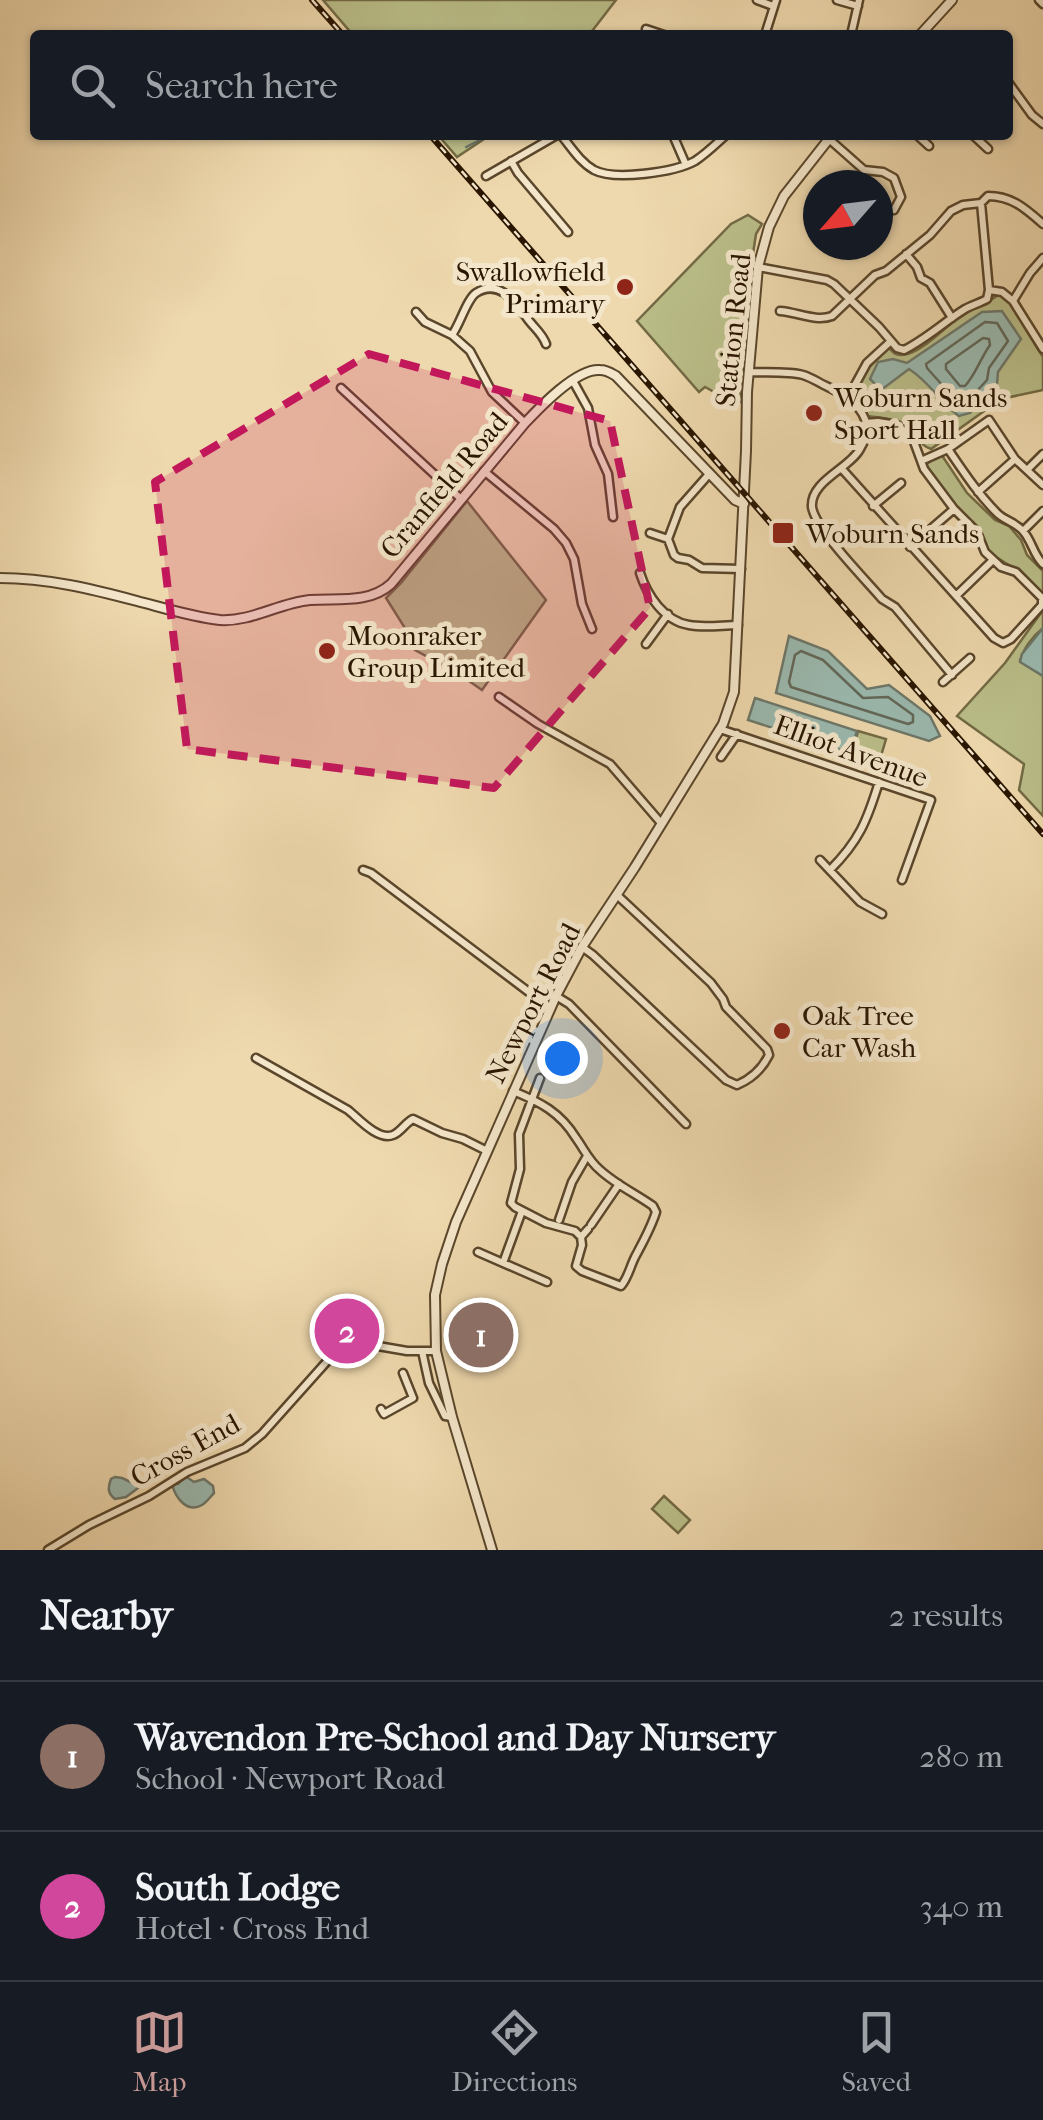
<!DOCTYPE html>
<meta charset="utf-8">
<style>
body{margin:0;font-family:"IM FELL French Canon",serif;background:#20242c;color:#f1f3f6}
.compass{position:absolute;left:803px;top:170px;width:90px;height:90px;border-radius:50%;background:#171b24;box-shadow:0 2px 8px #0004;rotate:242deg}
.you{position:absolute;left:562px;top:1058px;width:35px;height:35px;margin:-25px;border:8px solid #fff;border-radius:50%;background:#1a73e8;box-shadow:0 0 0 15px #1a73e833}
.badge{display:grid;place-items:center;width:65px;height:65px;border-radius:50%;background:#c59692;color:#fff;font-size:32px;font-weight:700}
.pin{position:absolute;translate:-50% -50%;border:5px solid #fff;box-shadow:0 2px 10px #0006}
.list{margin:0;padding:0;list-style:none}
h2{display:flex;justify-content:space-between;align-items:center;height:130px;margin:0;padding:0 40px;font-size:42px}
h2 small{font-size:32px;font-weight:400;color:#9ea1a6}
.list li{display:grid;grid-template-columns:65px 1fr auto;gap:30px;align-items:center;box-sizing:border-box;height:150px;padding:0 40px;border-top:2px solid #363941}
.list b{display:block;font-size:38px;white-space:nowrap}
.list p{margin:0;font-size:32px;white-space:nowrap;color:#9ea1a6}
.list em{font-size:32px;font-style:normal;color:#9ea1a6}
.icon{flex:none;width:55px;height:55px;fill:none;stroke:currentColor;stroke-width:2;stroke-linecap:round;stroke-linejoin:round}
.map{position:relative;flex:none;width:1043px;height:1550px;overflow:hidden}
.search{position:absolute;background:#171b24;box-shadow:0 2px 8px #0004;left:30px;right:30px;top:30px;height:110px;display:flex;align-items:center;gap:25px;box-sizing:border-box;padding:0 35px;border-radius:10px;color:#9ea1a6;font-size:38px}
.sheet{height:430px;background:#171b24}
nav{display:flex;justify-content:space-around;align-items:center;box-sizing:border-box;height:140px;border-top:2px solid #363941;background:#171b24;font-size:28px;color:#9ea1a6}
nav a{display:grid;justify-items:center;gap:5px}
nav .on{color:#c59692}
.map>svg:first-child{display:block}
.green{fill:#babe89;stroke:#726a44;stroke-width:2.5}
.water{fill:#9ab9af;stroke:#6d7769;stroke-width:2.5}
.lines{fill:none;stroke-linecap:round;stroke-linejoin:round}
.shore{stroke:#626758;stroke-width:2.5}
.stream{stroke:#6d7769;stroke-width:2.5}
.minor-casing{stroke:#5a462b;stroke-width:11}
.tertiary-casing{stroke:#5a462b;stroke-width:12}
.minor{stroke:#f4e6ca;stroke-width:6}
.tertiary{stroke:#f4e6ca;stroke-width:8}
.rail-casing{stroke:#291500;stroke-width:6}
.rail{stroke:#f4e6ca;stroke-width:2.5;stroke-dasharray:8;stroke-linecap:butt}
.marked{fill:#c2185b;fill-opacity:0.2;stroke:#c2185b;stroke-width:8;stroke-dasharray:20 12;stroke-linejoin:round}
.poi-dot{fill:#8f2418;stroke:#f4e6ca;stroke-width:4}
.labels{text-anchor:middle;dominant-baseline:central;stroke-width:10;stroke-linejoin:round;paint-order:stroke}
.poi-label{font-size:28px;fill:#291500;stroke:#f4e6ca;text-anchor:start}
.street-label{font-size:28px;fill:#291500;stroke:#f4e6ca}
</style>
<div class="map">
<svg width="1043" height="1550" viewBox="0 0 1043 1550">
<rect width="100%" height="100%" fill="#eed8ad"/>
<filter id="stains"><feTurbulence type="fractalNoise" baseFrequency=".002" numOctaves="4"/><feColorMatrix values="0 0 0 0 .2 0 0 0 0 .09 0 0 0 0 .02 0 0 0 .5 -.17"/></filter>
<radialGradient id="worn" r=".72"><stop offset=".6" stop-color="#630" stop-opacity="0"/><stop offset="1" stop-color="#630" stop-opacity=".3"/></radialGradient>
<!-- green -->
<path class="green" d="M323 0H616L589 35H353Z
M438 135H490L457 157Z
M748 215 762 224 756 234 749 280 740 402H733L732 394 716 393 705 387 699 392 637 321 731 224Z
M999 294 1006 296 1043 357V390L1001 399 931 449C920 445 921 440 914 432 902 418 883 418 866 416L853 395 866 371 888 347C893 352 894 355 902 355 923 354 951 320 970 309 982 303 988 304 999 294Z
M941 454 967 493 995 520 1009 526 1021 540 1027 555 1043 571V594L1012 567 988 552 976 531 934 480 925 465Z
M467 501 546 600 482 690 459 674 415 650V644L386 598 401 583Z
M1043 610V628C1033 636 1023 649 1020 661L1043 676V816L1019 790 1024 764 957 716 1005 663Z
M858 731 886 739 878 766 851 758Z
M664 1496 690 1520 678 1533 652 1509Z"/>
<!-- water -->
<path class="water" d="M1002 311 1021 339 998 372 997 384 970 413 959 416C939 402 931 383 909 369L881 390 870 379 878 362 893 359 907 363 982 312Z
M1043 628V676L1020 662 1022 654Z
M789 636 828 651 867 689 889 685 930 716 940 736 929 741 776 693Z
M755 698 857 731 850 753 748 720Z
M185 1476 194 1482 204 1479 213 1486 214 1493C210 1497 207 1502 202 1505 187 1514 175 1497 172 1484H178Z
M115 1477 122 1478 137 1485 138 1488 126 1497 115 1499C107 1493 108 1487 111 1479Z"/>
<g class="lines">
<!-- shore -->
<path class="shore" d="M985 322 997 323 1008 341 989 368 987 380 965 404 960 405 927 368 926 364Z
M983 338 989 339 990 345C980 359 976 374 965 386H960L946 369V364Z
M801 651 823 660 863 698 888 697 913 715V722L908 724 791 687 789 682 795 655Z"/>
<!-- stream -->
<path class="stream" d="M466 147 490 135"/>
<defs>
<path id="minor" d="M757 0 773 6
M837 0 858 6
M1039 0 1043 4
M646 29 664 35
M765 35 776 0
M851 35 859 0
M1008 82 1032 115 1043 124
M561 135C571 147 580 162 594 170 615 181 675 172 695 161 706 154 716 144 726 135
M673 135 686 165
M917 135 929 146
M973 135 988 149
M829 139 864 170 883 172 894 178 901 197 894 210
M511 161 518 173 568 232
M486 176 557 135
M906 254 917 267 921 278 930 283 952 318
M758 267 827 280 834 284 879 327 897 348 904 350C926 339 944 322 965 309 972 305 980 303 987 299L989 290 1002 292 1013 301 1043 349
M483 276 488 281 489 288
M989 290 981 203 988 196C1012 196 1026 209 1043 224
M1013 301 1030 273 1043 258
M780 311C797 312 816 322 832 316L875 275 886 271 930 235 951 211 963 205 981 203
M416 312 425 322 452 335 470 351 492 392 525 423
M452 335C460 324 467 299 476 293 499 278 515 302 527 318 534 328 542 333 546 344
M749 372C766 373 787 371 803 375 810 377 818 382 824 385 850 397 880 416 860 449 849 469 810 481 812 507 815 529 866 580 882 599L895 607 952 675
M573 381 588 408 595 445 608 474 613 517
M341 388 461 499
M849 396 867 363 891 341
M921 461 948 449
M842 469 994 638 1003 643 1011 639 1042 605V598L1016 572 1001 567 985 552 977 532 954 509 924 469 913 439 897 425 878 422 865 423
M1027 470 1043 454
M484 471 554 529 566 543 574 559 582 604 592 629
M710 473 680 507 668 539 674 555 678 558 689 560 702 568 741 569
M1043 485 1015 459 989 420 948 449C963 471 978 494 997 513 1005 521 1015 522 1023 531 1032 541 1033 554 1043 564
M978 492 1015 459
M873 506 901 483
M1023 531 1043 511
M650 533 668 539
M910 547 954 509
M640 573C647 595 664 621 689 625 704 628 723 625 738 625
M957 595 993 560
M646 644 668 614
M943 682 970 658
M499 697 538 724 610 764 661 823
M720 729 931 800 902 880
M721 757 737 734
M820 860 860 902 882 914
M363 870 371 873 550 1008
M830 870C859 841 867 821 879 782
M582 947 593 955 726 1080 737 1085C751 1079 762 1069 769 1055L767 1049 726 1007 723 999 711 983 617 895
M556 996 569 1004 686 1124
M256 1058 348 1110C358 1118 378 1141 393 1135 401 1132 405 1123 413 1119L442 1133 463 1139 487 1151
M513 1091C540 1102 560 1112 576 1138 584 1149 589 1161 600 1170 615 1184 636 1194 653 1206L656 1212C651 1228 643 1242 635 1257 630 1267 628 1278 621 1286L582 1271 576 1266 582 1245 581 1237 575 1231 546 1223 515 1207 511 1203 520 1169 519 1134 540 1078
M559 1220 572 1182 587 1156
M591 1225 619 1184
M581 1237 588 1229
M478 1252 547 1282
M503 1263 522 1211
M422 1351 429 1383 445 1416 452 1417
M381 1409 384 1414 413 1398 403 1373
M48 1550 89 1525 149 1496 187 1472 245 1448 262 1434 338 1349 355 1342 407 1351H436"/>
<path id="tertiary" d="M920 35 952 0
M0 578C47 578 92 589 137 601 164 608 192 617 220 620 251 622 279 603 310 600 338 598 369 604 391 584L525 423C540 407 577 368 600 370 607 370 611 373 616 376L735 500 744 504
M492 1550 452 1417 436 1351 435 1295 442 1264 456 1222 556 996 582 947 635 867 723 724 734 692 746 451 747 392 758 267 769 227 784 196 832 135"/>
</defs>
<!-- minor casing -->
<use href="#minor" class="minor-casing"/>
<!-- tertiary casing -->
<use href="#tertiary" class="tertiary-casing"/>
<!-- minor -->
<use href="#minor" class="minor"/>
<!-- tertiary -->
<use href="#tertiary" class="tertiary"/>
<defs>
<path id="rail" d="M312 0 343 35
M430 135 1043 834"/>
</defs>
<!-- rail casing -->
<use href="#rail" class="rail-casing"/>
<!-- rail -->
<use href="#rail" class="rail"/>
</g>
<!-- marked area -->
<path class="marked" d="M369 354 610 421 650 608 494 788 187 749 155 482Z"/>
<!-- markers -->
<g class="poi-dot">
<circle cx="625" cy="287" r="10"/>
<circle cx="814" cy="413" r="10"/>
<rect x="771" y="521" width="24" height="24" rx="5"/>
<circle cx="327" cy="651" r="10"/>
<circle cx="782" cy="1031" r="10"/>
</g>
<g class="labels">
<!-- poi labels -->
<g class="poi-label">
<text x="605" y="271" text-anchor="end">Swallowfield<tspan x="605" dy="32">Primary</tspan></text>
<text x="834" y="397">Woburn Sands<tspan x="834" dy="32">Sport Hall</tspan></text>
<text x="806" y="533">Woburn Sands</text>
<text x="347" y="635">Moonraker<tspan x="347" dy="32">Group Limited</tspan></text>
<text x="802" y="1015">Oak Tree<tspan x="802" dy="32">Car Wash</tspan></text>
</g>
<!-- street labels -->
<g class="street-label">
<text transform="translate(733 330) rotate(-84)">Station Road</text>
<text transform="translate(444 485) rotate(-50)">Cranfield Road</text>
<text transform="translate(851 751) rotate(20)">Elliot Avenue</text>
<text transform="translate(533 1003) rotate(-63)">Newport Road</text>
<text transform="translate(185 1450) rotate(-29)">Cross End</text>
</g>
</g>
<rect width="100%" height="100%" filter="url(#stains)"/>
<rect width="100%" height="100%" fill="url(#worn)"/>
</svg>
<svg class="compass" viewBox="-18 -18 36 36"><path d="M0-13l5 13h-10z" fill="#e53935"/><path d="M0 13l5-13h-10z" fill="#9ea1a6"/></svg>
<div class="you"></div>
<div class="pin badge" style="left:481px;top:1335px;background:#8d6e63">1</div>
<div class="pin badge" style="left:347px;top:1331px;background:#d1479c">2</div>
<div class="search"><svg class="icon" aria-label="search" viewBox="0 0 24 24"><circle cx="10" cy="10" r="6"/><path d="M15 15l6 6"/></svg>Search here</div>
</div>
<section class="sheet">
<h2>Nearby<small>2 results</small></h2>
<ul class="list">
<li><span class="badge" style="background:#8d6e63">1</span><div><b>Wavendon Pre-School and Day Nursery</b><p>School · Newport Road</p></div><em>280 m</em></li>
<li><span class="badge" style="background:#d1479c">2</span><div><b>South Lodge</b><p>Hotel · Cross End</p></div><em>340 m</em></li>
</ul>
</section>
<nav>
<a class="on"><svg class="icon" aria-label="map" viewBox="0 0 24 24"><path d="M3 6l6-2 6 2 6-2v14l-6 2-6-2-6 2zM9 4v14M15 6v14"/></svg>Map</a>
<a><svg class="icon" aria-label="directions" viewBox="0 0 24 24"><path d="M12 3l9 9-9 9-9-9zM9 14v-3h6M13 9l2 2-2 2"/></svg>Directions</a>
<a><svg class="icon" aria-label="saved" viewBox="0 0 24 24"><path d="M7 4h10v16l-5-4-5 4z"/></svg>Saved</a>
</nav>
